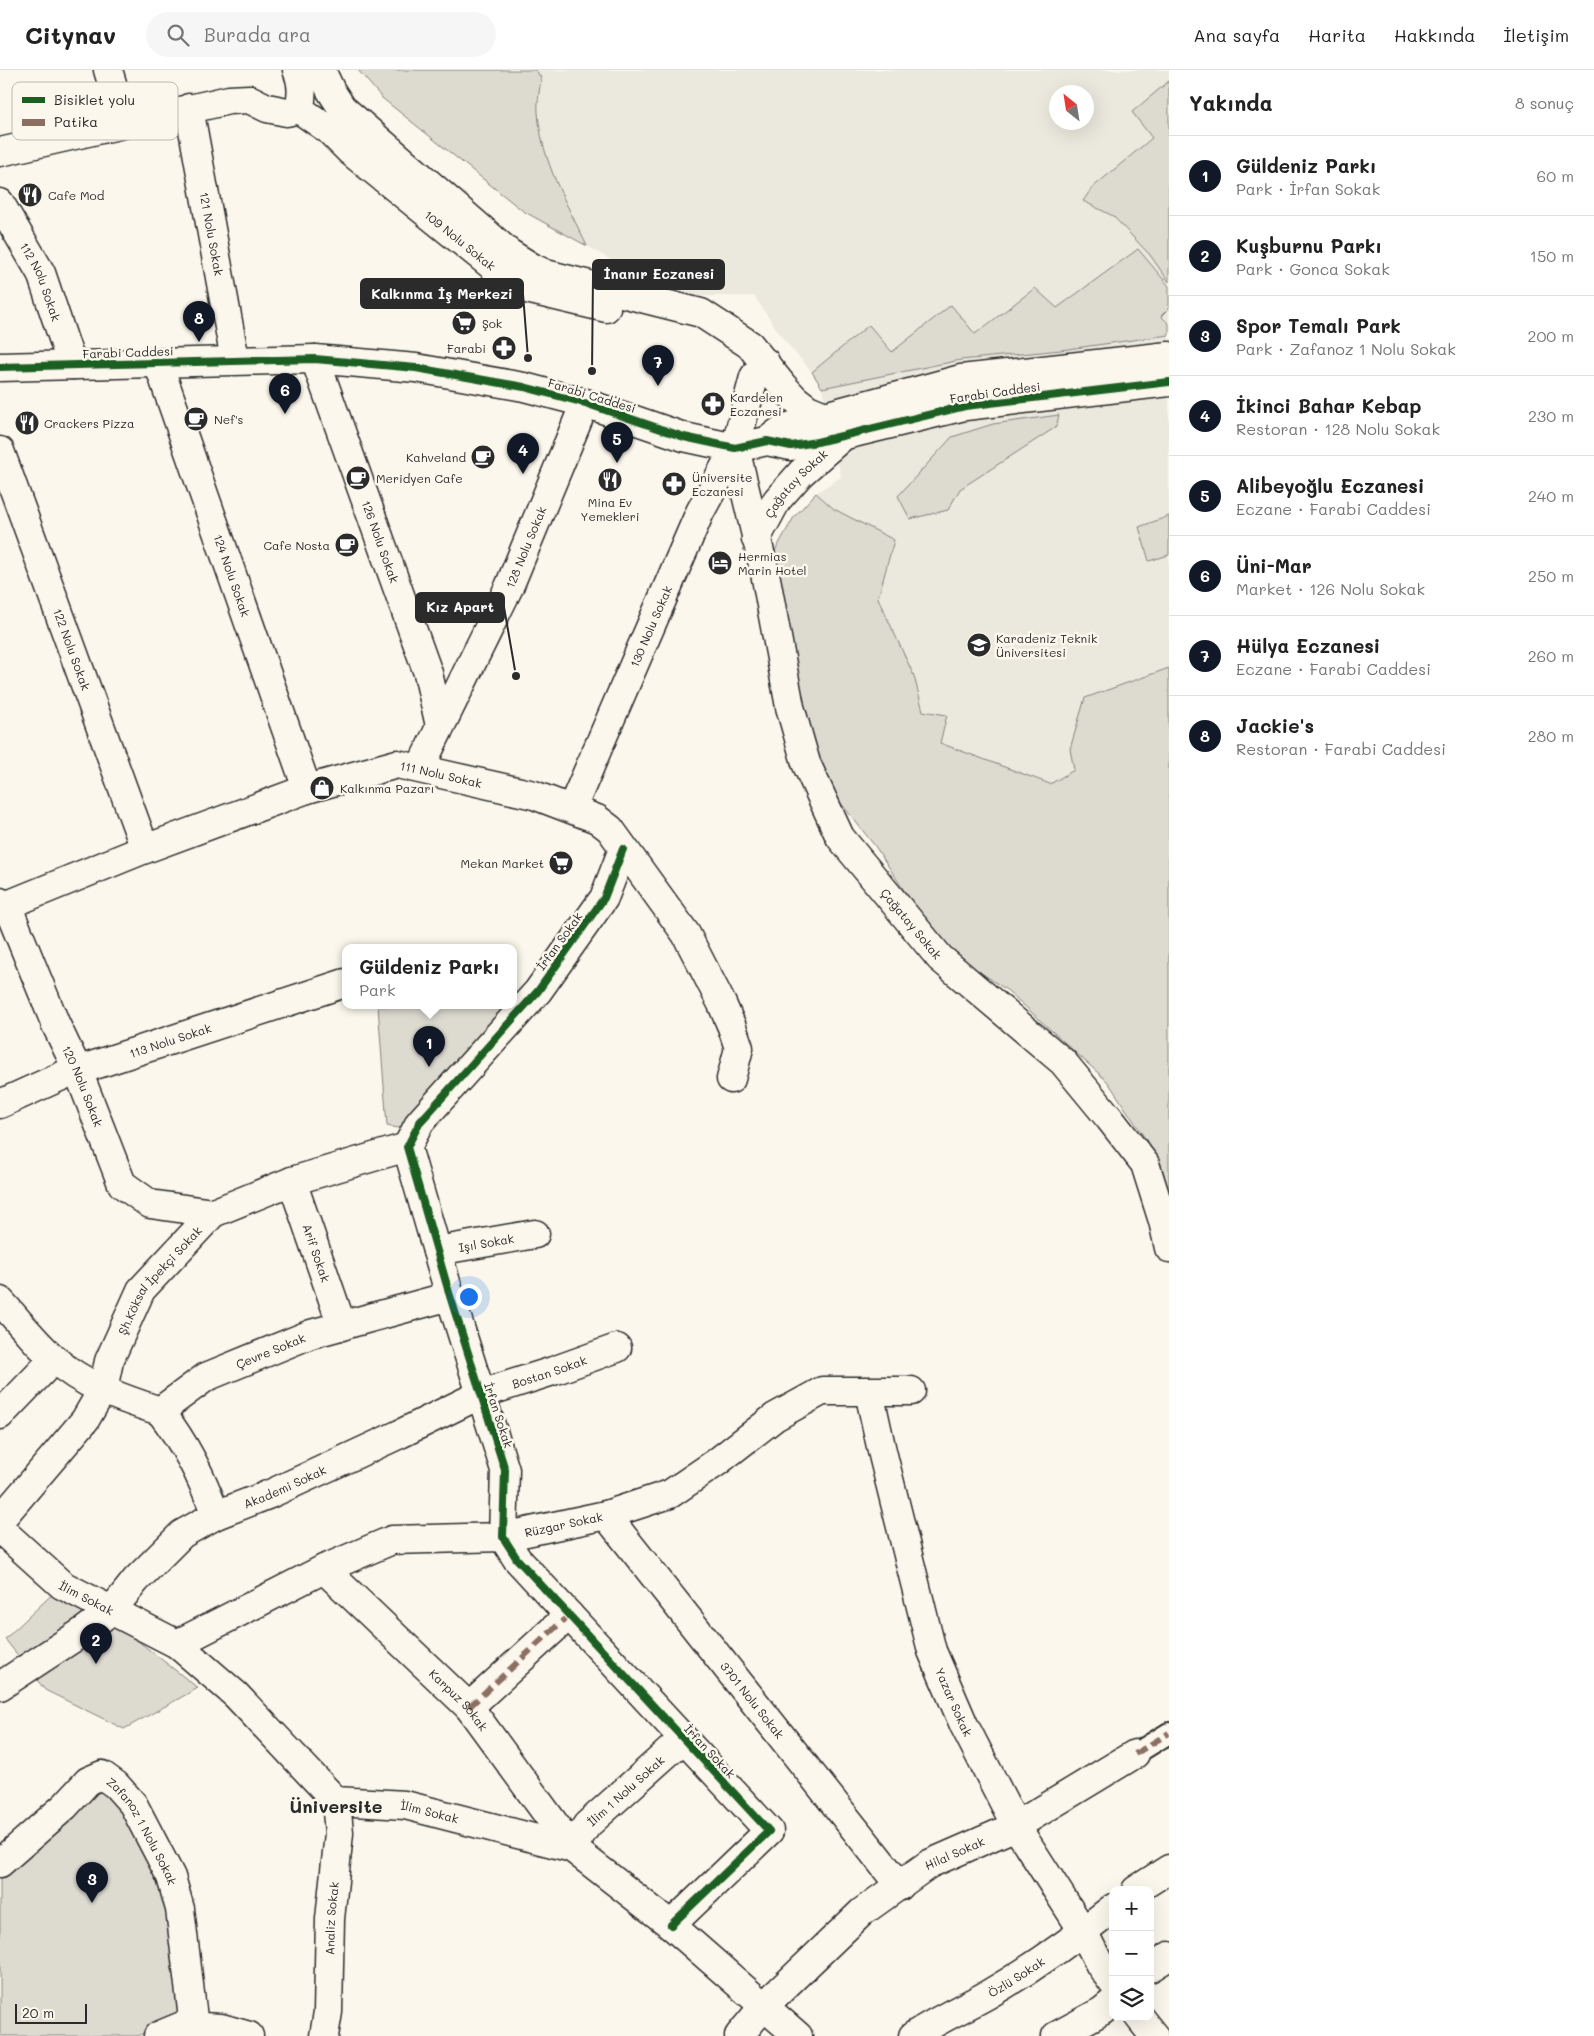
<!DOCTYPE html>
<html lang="tr">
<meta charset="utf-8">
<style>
body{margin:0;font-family:Mali,sans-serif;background:#f6f6f6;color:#222}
.controls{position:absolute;right:15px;bottom:15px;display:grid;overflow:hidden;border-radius:10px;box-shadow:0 5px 20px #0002}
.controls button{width:45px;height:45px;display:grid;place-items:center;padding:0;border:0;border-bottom:1px solid #e0e0e0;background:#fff;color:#222;font:25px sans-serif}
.compass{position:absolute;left:1049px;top:15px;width:45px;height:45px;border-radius:50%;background:#fff;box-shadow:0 5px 20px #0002;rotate:330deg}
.scale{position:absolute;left:15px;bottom:12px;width:72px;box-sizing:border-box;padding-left:5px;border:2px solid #2b2b2b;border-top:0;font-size:14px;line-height:18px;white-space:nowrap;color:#2b2b2b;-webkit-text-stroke:4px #fbf7ec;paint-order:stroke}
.you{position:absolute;left:468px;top:1226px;width:18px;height:18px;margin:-12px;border:4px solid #fff;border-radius:50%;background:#1a73e8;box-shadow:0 0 0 8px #1a73e833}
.badge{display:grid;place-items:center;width:32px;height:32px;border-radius:50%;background:#111827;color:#fff;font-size:16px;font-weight:700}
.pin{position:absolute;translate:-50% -41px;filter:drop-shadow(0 1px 2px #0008)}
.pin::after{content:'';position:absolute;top:26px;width:18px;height:15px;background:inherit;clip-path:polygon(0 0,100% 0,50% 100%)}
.popup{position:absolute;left:342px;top:874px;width:175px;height:65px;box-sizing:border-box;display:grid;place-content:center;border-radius:10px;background:#fff;filter:drop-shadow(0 1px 4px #0005);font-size:16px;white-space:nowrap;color:#767676}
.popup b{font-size:19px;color:#222}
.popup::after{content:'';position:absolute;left:50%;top:100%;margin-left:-10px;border:10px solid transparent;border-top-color:#fff}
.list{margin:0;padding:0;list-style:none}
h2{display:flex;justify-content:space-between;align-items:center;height:65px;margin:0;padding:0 20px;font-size:21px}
h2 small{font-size:16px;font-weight:400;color:#767676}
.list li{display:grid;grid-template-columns:32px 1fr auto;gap:15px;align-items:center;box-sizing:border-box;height:80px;padding:0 20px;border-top:1px solid #e0e0e0}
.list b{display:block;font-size:19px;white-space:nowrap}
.list p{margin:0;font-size:16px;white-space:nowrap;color:#767676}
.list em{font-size:16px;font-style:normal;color:#767676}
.icon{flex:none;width:28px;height:28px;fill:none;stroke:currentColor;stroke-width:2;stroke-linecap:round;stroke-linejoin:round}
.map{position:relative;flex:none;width:1169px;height:1966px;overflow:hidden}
header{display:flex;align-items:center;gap:30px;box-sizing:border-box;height:70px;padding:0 25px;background:#fff;border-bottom:1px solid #e0e0e0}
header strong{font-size:24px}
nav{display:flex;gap:28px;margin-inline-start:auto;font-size:18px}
.search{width:350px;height:45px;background:#f6f6f6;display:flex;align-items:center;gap:12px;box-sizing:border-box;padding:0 18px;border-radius:28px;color:#767676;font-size:19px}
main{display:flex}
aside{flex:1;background:#fff}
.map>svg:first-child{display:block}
.built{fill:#ebe8de;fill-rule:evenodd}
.green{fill:#dddad0;stroke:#84827e}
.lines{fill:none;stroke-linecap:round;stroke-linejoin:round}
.pedestrian-casing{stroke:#2b2b2b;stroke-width:24}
.minor-casing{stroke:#2b2b2b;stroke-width:31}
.tertiary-casing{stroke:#2b2b2b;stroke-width:31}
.pedestrian{stroke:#fbf7ec;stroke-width:20}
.minor{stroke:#fbf7ec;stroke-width:28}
.tertiary{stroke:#fbf7ec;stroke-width:28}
.quiet{stroke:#8d6e63;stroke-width:6;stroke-dasharray:12 6;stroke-linecap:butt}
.cycleway-casing{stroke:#fbf7ec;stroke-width:11}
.cycleway{stroke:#1b5e20;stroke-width:8}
.labels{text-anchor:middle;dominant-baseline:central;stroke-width:5;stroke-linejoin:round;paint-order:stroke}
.poi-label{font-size:12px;fill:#2b2b2b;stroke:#fbf7ec;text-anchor:start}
.street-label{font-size:12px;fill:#2b2b2b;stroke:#fbf7ec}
.district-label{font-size:18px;font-weight:bold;fill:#2b2b2b;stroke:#fbf7ec}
.key{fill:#fbf7ec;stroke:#bdbab2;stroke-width:1}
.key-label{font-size:14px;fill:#2b2b2b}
.leader{fill:none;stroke:#2b2b2b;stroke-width:2}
.callout-dot{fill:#2b2b2b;stroke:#fbf7ec;stroke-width:2}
.callout{fill:#2b2b2b;stroke:#2b2b2b;stroke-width:2}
.callout-label{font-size:14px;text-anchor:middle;font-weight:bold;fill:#fff}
</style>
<header>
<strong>Citynav</strong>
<div class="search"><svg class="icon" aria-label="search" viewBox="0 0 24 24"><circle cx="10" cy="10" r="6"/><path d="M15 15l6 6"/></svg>Burada ara</div>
<nav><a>Ana sayfa</a><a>Harita</a><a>Hakkında</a><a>İletişim</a></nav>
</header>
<main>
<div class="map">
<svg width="1169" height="1966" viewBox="0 0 1169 1966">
<rect width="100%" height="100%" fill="#fbf7ec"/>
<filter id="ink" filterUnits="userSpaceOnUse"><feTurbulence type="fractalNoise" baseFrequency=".02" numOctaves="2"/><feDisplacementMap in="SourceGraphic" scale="10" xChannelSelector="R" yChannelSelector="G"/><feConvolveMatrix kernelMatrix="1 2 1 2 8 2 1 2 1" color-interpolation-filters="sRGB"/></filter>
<g filter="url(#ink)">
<!-- built -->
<path class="built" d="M358 0H1169V1122L1160 1091 1108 1012 1008 921 952 883 875 776 832 722 794 447 816 423 841 407 822 318 812 302 784 270 754 226H673L587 176 548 156 523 141 382 28ZM1056 22H1086V52H1056Z"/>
<!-- green -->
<path class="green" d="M358 0H536L541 8C540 19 537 31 538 42 541 91 567 134 587 176L523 141 382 28Z
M1169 11V212L1150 185 1113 146 1083 131 1092 118 1152 68 1132 42Z
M1138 179 1169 216V238L1161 246 1169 254V265L1061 280 961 290 822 318 812 302 869 255 892 282 951 235 975 264 1035 218 1057 238Z
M1059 345 1056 357 960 419 948 440 910 449 898 426 952 367 993 354Z
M816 423 834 439 894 470 878 528 914 606 923 641 947 645 940 673 1050 714 1074 700 1070 679 1085 628 1169 598V1122L1160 1091 1108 1012 1008 921 952 883 915 837 875 776 832 722 807 665 772 486 794 447Z
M1169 446V485L1149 491 1139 457Z
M378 936H513L417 1061 387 1056Z
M64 1513 198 1618 124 1659 45 1620 5 1569Z
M111 1698 147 1744 192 1939 138 1966H0V1791L40 1769 81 1699Z"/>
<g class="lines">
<defs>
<path id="pedestrian" d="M1135 1684 1169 1663"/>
<g id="minor">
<path d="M108 0 124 53"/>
<path id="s1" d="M297 0C303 13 303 25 299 39L329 60 350 81 506 207 526 219 606 238"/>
<path d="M321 0 331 21 342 38 509 183 533 198 546 204 701 243 750 275 782 315 795 329 808 339 825 346"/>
<path id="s2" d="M189 38 235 290"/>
<path d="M0 82 229 30 249 29 267 38 287 42 299 39"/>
<path id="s3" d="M0 133 41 203 72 295"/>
<path id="s4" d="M315 289 428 603 440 656"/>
<path id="s5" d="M765 292 754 307 735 378 765 503 790 637 806 693 840 767 940 888 1063 992 1110 1049 1145 1094 1163 1151 1169 1178"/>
<path id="s6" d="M158 293 307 719"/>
<path id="s7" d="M0 381 145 779"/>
<path id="s8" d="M756 469 777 430 801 403 843 366"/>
<path id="s9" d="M420 698 509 517 585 333"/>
<path id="s10" d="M572 738 700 442 735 378 741 372"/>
<path d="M623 779 604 828 538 921 420 1052 407 1077 450 1226 505 1400 503 1467 517 1489 769 1761 671 1855"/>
<path id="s11" d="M0 832 7 835 56 955 78 1001 122 1114 150 1134 213 1143"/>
<path id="s12" d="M0 838 145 779 307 719 397 694 534 725 597 749 610 759 686 864 722 934 732 957 739 978 731 1009"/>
<path id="s13" d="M0 1034 64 1005 345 913"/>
<path id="s14" d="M292 1111 342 1256"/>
<path id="s15" d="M437 1181 535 1164"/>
<path id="s16" d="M0 1231C18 1250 34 1271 53 1288 82 1315 123 1329 160 1341L206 1307 311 1264 450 1226"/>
<path id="s17" d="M869 1322 882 1381 932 1581 964 1655 1016 1756 1083 1861 1100 1895 1113 1913"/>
<path d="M160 1341C186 1375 201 1405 216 1445"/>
<path d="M0 1345 54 1289"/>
<path id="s18" d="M606 1445 900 1816"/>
<path id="s19" d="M0 1450 85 1350 103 1319 109 1291 141 1220 213 1143 292 1111 407 1077"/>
<path id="s20" d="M324 1499 469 1637 572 1778 587 1755 683 1669"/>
<path id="s21" d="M177 1574 324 1499 392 1470 503 1467 606 1445 670 1424 717 1392 775 1347 822 1321H911"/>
<path id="s22" d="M0 1616 84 1561 112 1540 136 1510 182 1464 216 1445 270 1424 400 1364 481 1324 553 1301 617 1278"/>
<path d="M469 1637 569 1545"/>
<path id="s23" d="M0 1793 65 1736 88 1711 102 1705 116 1715 133 1734 171 1807 180 1839 194 1957"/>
<path d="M1136 1820 1169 1799"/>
<path d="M1150 1898 1169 1886"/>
<path d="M1139 1947 1154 1966"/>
<path id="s24" d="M324 1966 328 1942 330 1849 339 1763 336 1731"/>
<path id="s25" d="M739 1966 763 1937 862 1842 929 1794 1016 1756 1135 1684"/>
<path id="s26" d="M913 1966C937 1950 962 1939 987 1925 1030 1900 1074 1869 1113 1838"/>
<path d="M1056 1966 1102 1941 1113 1932"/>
</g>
<g id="tertiary">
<path d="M0 297 315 289 416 298 524 317 585 333 684 367 735 378 767 371 791 376 817 372 965 336 1169 312"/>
<path d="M767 371 783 359 810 350 961 309 1169 286"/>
<path id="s27" d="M0 1459 62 1515 177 1574 236 1625 336 1731 405 1735 572 1778 671 1855 798 1966"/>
<path d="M158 1966 182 1956 221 1958 249 1966"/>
</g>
</defs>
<!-- pedestrian casing -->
<use href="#pedestrian" class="pedestrian-casing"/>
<!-- minor casing -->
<use href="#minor" class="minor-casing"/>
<!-- tertiary casing -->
<use href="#tertiary" class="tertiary-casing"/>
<!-- pedestrian -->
<use href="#pedestrian" class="pedestrian"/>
<!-- minor -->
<use href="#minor" class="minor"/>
<!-- tertiary -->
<use href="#tertiary" class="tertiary"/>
<!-- quiet -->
<path class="quiet" d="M469 1637 569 1545
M1135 1684 1169 1663"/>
<defs>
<path id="cycleway" d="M0 297 315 289 416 298 524 317 585 333 684 367 735 378 767 371 791 376 817 372 965 336 1169 312
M623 779 604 828 538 921 420 1052 407 1077 450 1226 505 1400 503 1467 517 1489 769 1761 671 1855"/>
</defs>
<!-- cycleway casing -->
<use href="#cycleway" class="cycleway-casing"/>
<!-- cycleway -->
<use href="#cycleway" class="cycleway"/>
</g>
</g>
<!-- icons -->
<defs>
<symbol id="restaurant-disc" viewBox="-11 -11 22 22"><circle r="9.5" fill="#2b2b2b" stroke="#fbf7ec"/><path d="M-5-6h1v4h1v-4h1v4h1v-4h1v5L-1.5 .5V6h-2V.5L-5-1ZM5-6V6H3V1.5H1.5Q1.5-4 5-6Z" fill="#fff"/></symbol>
<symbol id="supermarket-disc" viewBox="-11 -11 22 22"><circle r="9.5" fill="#2b2b2b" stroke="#fbf7ec"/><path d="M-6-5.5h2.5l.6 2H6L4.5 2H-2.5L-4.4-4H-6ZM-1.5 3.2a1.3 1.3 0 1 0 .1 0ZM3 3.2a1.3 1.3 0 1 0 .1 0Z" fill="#fff"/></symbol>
<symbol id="pharmacy-disc" viewBox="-11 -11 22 22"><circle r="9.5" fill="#2b2b2b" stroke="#fbf7ec"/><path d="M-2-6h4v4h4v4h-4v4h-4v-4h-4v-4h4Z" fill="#fff"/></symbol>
<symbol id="cafe-disc" viewBox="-11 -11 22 22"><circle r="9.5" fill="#2b2b2b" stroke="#fbf7ec"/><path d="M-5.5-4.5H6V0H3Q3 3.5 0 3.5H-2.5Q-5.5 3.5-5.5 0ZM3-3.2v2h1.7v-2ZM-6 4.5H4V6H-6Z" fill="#fff"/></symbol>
<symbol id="hotel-disc" viewBox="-11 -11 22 22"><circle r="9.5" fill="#2b2b2b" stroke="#fbf7ec"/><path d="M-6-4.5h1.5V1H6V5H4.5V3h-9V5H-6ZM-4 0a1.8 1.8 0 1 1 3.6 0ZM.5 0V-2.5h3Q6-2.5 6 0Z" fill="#fff"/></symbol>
<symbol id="university-disc" viewBox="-11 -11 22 22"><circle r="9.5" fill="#2b2b2b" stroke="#fbf7ec"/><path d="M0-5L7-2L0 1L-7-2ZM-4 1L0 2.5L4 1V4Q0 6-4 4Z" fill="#fff"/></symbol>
<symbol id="shop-disc" viewBox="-11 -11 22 22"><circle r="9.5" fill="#2b2b2b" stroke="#fbf7ec"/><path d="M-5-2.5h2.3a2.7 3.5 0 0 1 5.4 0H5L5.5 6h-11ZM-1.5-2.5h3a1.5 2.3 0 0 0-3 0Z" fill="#fff"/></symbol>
</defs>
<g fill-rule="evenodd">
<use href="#restaurant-disc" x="16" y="111" width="28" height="28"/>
<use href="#supermarket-disc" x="450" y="239" width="28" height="28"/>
<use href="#pharmacy-disc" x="490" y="264" width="28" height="28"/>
<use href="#pharmacy-disc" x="699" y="320" width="28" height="28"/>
<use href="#cafe-disc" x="182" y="335" width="28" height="28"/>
<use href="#restaurant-disc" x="13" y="339" width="28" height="28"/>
<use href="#cafe-disc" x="469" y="373" width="28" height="28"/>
<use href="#cafe-disc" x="344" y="394" width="28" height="28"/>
<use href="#restaurant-disc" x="596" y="396" width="28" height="28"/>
<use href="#pharmacy-disc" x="660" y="400" width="28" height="28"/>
<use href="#cafe-disc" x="333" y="461" width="28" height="28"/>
<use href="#hotel-disc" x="706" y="479" width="28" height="28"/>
<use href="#university-disc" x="965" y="561" width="28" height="28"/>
<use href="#shop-disc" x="308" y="704" width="28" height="28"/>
<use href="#supermarket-disc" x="547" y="779" width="28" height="28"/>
</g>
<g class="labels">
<!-- poi labels -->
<g class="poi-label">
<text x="48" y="125">Cafe Mod</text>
<text x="482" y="253">Şok</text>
<text x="486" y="278" text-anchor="end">Farabi</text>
<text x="730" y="327">Kardelen<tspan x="730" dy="14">Eczanesi</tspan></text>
<text x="214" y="349">Nef's</text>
<text x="44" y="353">Crackers Pizza</text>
<text x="466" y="387" text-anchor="end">Kahveland</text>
<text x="692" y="407">Üniversite<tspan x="692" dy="14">Eczanesi</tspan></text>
<text x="376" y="408">Meridyen Cafe</text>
<text x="610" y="432" text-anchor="middle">Mina Ev<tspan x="610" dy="14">Yemekleri</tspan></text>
<text x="330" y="475" text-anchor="end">Cafe Nosta</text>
<text x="738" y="486">Hermias<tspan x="738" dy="14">Marin Hotel</tspan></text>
<text x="996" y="568">Karadeniz Teknik<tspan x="996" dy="14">Üniversitesi</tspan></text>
<text x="340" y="718">Kalkınma Pazarı</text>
<text x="544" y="793" text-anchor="end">Mekan Market</text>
</g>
<!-- street labels -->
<g class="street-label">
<text stroke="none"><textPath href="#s2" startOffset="128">121 Nolu Sokak</textPath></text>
<text stroke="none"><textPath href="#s1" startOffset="248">109 Nolu Sokak</textPath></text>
<text stroke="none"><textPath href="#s3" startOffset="89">112 Nolu Sokak</textPath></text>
<text transform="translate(128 282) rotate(-2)">Farabi Caddesi</text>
<text transform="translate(995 322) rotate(-8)">Farabi Caddesi</text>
<text transform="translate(592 325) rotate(17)">Farabi Caddesi</text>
<text stroke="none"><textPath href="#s8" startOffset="69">Çağatay Sokak</textPath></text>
<text stroke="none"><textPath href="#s4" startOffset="194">126 Nolu Sokak</textPath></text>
<text stroke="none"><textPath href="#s9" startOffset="245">128 Nolu Sokak</textPath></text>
<text stroke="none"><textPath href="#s6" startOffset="225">124 Nolu Sokak</textPath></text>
<text stroke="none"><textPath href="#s10" startOffset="198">130 Nolu Sokak</textPath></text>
<text stroke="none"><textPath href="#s7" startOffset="211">122 Nolu Sokak</textPath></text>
<text stroke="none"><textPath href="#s12" startOffset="468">111 Nolu Sokak</textPath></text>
<text stroke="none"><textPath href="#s5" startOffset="609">Çağatay Sokak</textPath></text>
<text transform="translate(559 871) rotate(-54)">İrfan Sokak</text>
<text stroke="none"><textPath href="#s13" startOffset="182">113 Nolu Sokak</textPath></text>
<text stroke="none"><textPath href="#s11" startOffset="204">120 Nolu Sokak</textPath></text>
<text stroke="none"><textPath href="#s15" startOffset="50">Işıl Sokak</textPath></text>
<text stroke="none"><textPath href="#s14" startOffset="76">Arif Sokak</textPath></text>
<text stroke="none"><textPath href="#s19" startOffset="292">Şh.Köksal İpekçi Sokak</textPath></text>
<text stroke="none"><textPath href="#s16" startOffset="325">Çevre Sokak</textPath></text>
<text stroke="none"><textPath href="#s22" startOffset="641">Bostan Sokak</textPath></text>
<text transform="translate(499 1345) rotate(72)">İrfan Sokak</text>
<text stroke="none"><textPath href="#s22" startOffset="352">Akademi Sokak</textPath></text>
<text stroke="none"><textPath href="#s21" startOffset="412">Rüzgar Sokak</textPath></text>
<text stroke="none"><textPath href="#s27" startOffset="111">İlim Sokak</textPath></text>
<text stroke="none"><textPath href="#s20" startOffset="188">Karpuz Sokak</textPath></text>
<text stroke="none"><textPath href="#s18" startOffset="236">3701 Nolu Sokak</textPath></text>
<text stroke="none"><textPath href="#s17" startOffset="322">Yazar Sokak</textPath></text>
<text transform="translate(710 1681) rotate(47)">İrfan Sokak</text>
<text stroke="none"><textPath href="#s20" startOffset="454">İlim 1 Nolu Sokak</textPath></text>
<text stroke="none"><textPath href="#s27" startOffset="531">İlim Sokak</textPath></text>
<text stroke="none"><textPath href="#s23" startOffset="206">Zafanoz 1 Nolu Sokak</textPath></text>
<text stroke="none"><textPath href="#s25" startOffset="285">Hilal Sokak</textPath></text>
<text stroke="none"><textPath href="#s24" startOffset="118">Analiz Sokak</textPath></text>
<text stroke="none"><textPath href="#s26" startOffset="119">Özlü Sokak</textPath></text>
</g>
<!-- district labels -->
<g class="district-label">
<text x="336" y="1736">Üniversite</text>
</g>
</g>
<!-- legend -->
<rect x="12" y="12" width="166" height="58" rx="8" class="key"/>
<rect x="22" y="27" width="23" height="6" fill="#1b5e20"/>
<rect x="22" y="49" width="23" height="7" fill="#8d6e63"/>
<g class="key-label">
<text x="54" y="35">Bisiklet yolu</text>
<text x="54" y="57">Patika</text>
</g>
<!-- callouts -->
<path class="leader" d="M592 301L593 205M528 288L523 224M516 606L504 537"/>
<g class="callout-dot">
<circle cx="592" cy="301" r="5"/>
<circle cx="528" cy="288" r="5"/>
<circle cx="516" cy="606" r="5"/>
</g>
<g class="callout">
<rect x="593" y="190" width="131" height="29" rx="5"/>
<rect x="361" y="209" width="162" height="29" rx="5"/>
<rect x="416" y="523" width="88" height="29" rx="5"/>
</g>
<g class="callout-label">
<text x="659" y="209">İnanır Eczanesi</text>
<text x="442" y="229">Kalkınma İş Merkezi</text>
<text x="460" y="542">Kız Apart</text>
</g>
</svg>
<div class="controls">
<button>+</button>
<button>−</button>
<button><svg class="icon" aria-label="layers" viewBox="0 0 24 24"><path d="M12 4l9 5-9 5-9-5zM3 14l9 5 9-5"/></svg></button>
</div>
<svg class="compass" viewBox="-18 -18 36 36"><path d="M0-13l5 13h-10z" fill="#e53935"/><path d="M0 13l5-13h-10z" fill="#767676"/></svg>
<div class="scale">20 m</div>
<div class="you"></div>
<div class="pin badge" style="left:429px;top:997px">1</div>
<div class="popup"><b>Güldeniz Parkı</b>Park</div>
<div class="pin badge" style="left:96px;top:1594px">2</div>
<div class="pin badge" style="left:92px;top:1833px">3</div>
<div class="pin badge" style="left:523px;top:404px">4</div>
<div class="pin badge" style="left:617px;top:393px">5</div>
<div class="pin badge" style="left:285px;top:344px">6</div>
<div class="pin badge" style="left:658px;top:316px">7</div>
<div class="pin badge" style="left:199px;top:272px">8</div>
</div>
<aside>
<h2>Yakında<small>8 sonuç</small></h2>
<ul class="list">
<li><span class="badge">1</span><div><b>Güldeniz Parkı</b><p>Park · İrfan Sokak</p></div><em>60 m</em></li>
<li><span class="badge">2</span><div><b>Kuşburnu Parkı</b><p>Park · Gonca Sokak</p></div><em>150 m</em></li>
<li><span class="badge">3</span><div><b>Spor Temalı Park</b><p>Park · Zafanoz 1 Nolu Sokak</p></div><em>200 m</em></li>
<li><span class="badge">4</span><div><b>İkinci Bahar Kebap</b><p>Restoran · 128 Nolu Sokak</p></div><em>230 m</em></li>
<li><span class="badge">5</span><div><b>Alibeyoğlu Eczanesi</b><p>Eczane · Farabi Caddesi</p></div><em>240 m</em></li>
<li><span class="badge">6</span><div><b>Üni-Mar</b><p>Market · 126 Nolu Sokak</p></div><em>250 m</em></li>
<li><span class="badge">7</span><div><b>Hülya Eczanesi</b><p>Eczane · Farabi Caddesi</p></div><em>260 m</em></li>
<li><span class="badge">8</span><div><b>Jackie's</b><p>Restoran · Farabi Caddesi</p></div><em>280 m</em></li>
</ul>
</aside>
</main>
